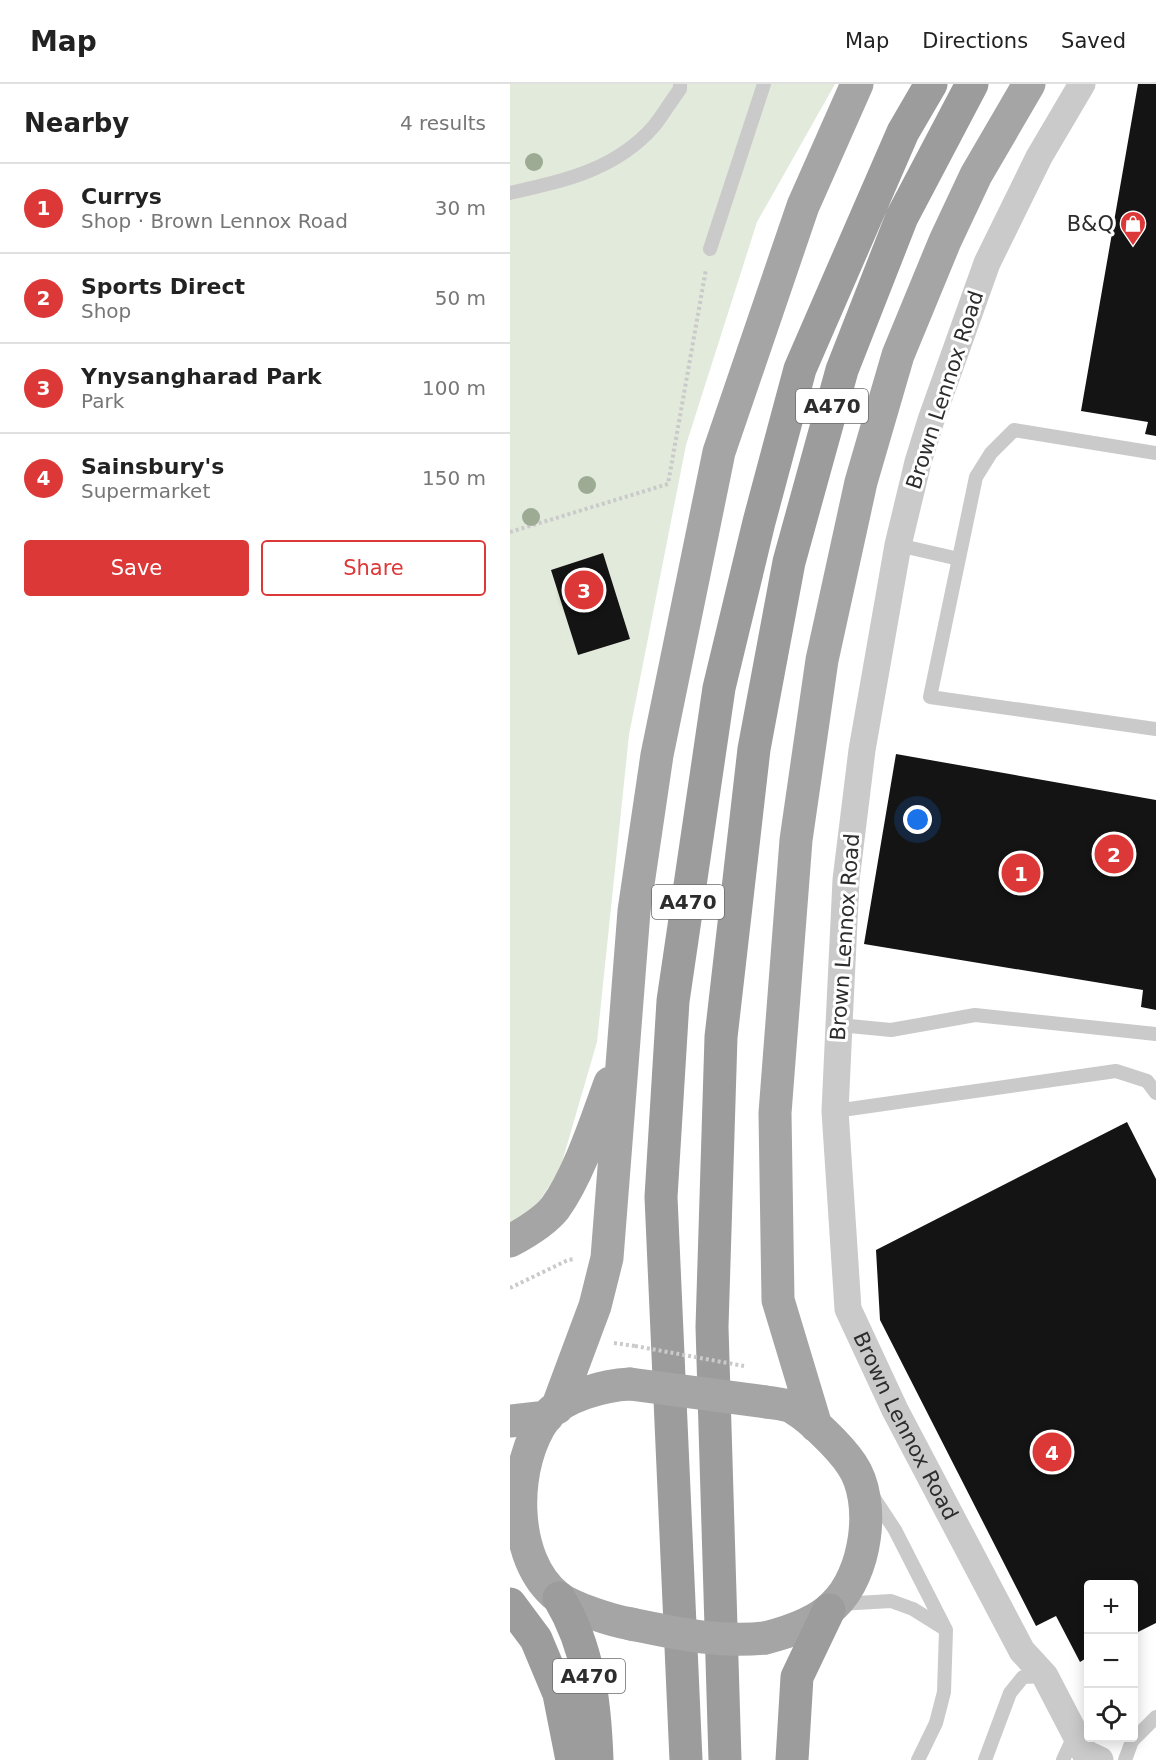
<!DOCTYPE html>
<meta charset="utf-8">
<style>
body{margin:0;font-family:"DejaVu Sans",sans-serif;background:#f2f2f2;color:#222}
.controls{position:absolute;right:18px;bottom:18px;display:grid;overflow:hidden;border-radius:6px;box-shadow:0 3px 15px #0003}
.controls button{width:54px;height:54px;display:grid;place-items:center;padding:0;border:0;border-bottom:2px solid #e0e0e0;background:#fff;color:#222;font:30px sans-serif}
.you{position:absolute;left:408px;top:736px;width:21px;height:21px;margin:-15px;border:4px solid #fff;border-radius:50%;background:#1a73e8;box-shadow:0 0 0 9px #1a73e833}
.badge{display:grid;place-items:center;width:39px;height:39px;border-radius:50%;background:#dc3837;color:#fff;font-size:20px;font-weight:700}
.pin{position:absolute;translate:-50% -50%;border:3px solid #fff;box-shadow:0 2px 6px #0006}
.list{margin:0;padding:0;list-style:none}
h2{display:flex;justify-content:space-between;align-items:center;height:78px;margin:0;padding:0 24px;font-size:26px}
h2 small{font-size:20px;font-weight:400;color:#767676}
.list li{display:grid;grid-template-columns:39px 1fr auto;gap:18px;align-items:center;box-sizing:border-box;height:90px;padding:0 24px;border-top:2px solid #e0e0e0}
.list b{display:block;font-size:22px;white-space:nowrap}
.list p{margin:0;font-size:20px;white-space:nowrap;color:#767676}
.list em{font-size:20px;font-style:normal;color:#767676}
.actions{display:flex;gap:12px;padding:18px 24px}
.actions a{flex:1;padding:14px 0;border:2px solid #dc3837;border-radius:6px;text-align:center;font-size:21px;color:#dc3837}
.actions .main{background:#dc3837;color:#fff}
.icon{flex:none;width:33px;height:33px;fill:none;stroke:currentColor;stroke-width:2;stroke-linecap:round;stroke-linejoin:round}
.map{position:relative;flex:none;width:646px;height:1676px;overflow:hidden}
header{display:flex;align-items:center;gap:36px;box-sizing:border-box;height:84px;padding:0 30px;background:#fff;border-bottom:2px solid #e0e0e0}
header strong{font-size:28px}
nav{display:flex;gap:33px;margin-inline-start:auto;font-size:21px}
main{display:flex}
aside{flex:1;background:#fff}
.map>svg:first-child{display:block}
.green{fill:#e2eadb}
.building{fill:#141414}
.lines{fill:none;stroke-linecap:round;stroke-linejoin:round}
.path{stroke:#cacaca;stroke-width:4;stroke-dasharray:3 3;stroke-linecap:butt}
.service{stroke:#cacaca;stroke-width:14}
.minor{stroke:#cacaca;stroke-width:27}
.primary{stroke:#a5a5a5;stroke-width:33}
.trunk{stroke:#9c9c9c;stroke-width:33}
.path-bridge{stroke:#cacaca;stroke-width:4;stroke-dasharray:3 3;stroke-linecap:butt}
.primary-bridge{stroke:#a5a5a5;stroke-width:33}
.tree{fill:#9dab94}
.labels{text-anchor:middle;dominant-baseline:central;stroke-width:6;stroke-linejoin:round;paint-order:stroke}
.shield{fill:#fff;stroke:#6c6c6c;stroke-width:1.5}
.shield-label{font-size:20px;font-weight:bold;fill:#2d2d2d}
.poi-label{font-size:21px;fill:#2d2d2d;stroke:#fff;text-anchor:end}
.street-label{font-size:21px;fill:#2d2d2d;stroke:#fff}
</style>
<header>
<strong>Map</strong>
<nav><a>Map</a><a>Directions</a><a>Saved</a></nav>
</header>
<main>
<aside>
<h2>Nearby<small>4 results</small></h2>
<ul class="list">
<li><span class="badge">1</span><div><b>Currys</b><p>Shop · Brown Lennox Road</p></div><em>30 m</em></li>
<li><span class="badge">2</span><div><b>Sports Direct</b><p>Shop</p></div><em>50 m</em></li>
<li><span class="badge">3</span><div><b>Ynysangharad Park</b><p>Park</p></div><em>100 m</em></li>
<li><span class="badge">4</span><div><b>Sainsbury's</b><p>Supermarket</p></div><em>150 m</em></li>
</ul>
<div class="actions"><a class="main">Save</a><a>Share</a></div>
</aside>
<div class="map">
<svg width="646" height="1676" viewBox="0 0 646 1676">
<rect width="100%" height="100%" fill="#fff"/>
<!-- green -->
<path class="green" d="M0 0H325L247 138 176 361 119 651 87 958 50 1085 30 1116 5 1141 0 1143Z"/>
<!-- building -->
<path class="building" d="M628 0H646V352L635 350 638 338 571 327Z
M93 469 120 555 68 571 41 486Z
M386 670 646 716V926L631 923 633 906 354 860Z
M617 1038 646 1095V1539L624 1550V1500H578V1573L570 1578 546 1532 526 1542 370 1236 366 1166Z"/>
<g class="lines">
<!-- path -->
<path class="path" d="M0 448 158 400 196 185
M0 1204 58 1176 65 1175
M104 1259 125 1262"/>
<!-- service -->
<path class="service" d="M0 109C53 97 106 86 144 42 153 31 161 17 170 5V0
M200 165 254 0
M646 369 504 346 481 369 466 393 420 613 646 645
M388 461 449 475
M329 941 381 946 465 931 646 950
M325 1027 606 987 637 997 646 1009
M362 1411 385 1446 436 1546 434 1608 426 1639 408 1676
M329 1520 381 1517 403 1525 435 1545
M475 1676 500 1609 513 1593 535 1592
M553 1676 564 1652
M615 1676 622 1657 646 1633"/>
<!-- minor -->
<path class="minor" id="s1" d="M572 0 529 73 477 179 421 336 408 378 388 461 352 666 336 796 329 941 325 1027 338 1225 385 1326 512 1567 535 1592 575 1669 590 1676"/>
<!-- primary -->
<path class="primary" d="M0 1157C15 1149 34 1138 45 1124 69 1091 86 1037 100 999
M120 1300C95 1301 53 1312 36 1333 1 1379 0 1476 48 1513 62 1524 103 1537 121 1540
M47 1324 85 1222 97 1174 124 827 147 671 209 368 293 122 347 0
M0 1337 37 1333
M306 1342 268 1216 265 1029 286 756 312 576 351 398 388 271 435 157 466 91 519 0
M255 1554C278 1548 307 1539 324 1521 356 1491 367 1418 342 1381 331 1364 297 1330 279 1322 272 1320 264 1319 256 1318"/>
<!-- trunk -->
<path class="trunk" d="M49 1514C79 1564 85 1619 87 1676
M0 1520 26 1555 49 1610 62 1676
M176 1676 151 1113 163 917 209 604 249 438 290 285 393 48 421 0
M215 1676 202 1243 211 953 244 665 279 478 332 286 392 133 462 0
M282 1676 287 1593 319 1526"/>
<!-- path-bridge -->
<path class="path-bridge" d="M125 1262 234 1282"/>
<!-- primary-bridge -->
<path class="primary-bridge" d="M120 1300 256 1318
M121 1540C165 1549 209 1559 255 1554"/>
</g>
<!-- trees -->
<g class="tree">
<circle cx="24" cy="78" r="9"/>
<circle cx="77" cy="401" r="9"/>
<circle cx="21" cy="433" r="9"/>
</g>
<!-- icons -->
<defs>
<symbol id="shop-pin" viewBox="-11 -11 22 30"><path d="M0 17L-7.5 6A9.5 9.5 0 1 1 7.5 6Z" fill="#dc3837" stroke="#fff"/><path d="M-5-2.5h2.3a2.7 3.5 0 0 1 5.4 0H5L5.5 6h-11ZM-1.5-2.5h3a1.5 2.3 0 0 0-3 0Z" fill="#fff"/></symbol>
</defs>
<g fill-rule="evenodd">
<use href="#shop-pin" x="608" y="125" width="30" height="40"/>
</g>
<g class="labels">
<!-- shield labels -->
<g class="shield">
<rect x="286" y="305" width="72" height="34" rx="4.5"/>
<rect x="142" y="801" width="72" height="34" rx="4.5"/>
<rect x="43" y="1575" width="72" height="34" rx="4.5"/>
</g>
<g class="shield-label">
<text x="322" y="322">A470</text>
<text x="178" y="818">A470</text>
<text x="79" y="1592">A470</text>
</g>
<!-- poi labels -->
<g class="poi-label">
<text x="604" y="140">B&amp;Q</text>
</g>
<!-- street labels -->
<g class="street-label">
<text transform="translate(435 306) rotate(-72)">Brown Lennox Road</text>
<text transform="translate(335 853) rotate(-86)">Brown Lennox Road</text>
<text stroke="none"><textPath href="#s1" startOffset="1398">Brown Lennox Road</textPath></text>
</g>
</g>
</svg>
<div class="controls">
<button>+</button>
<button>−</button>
<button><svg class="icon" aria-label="locate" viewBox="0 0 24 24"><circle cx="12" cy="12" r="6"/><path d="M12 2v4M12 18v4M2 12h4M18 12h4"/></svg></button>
</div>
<div class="you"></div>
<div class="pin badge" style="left:511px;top:789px">1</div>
<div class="pin badge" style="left:604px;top:770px">2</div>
<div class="pin badge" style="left:74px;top:506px">3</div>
<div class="pin badge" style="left:542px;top:1368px">4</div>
</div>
</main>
